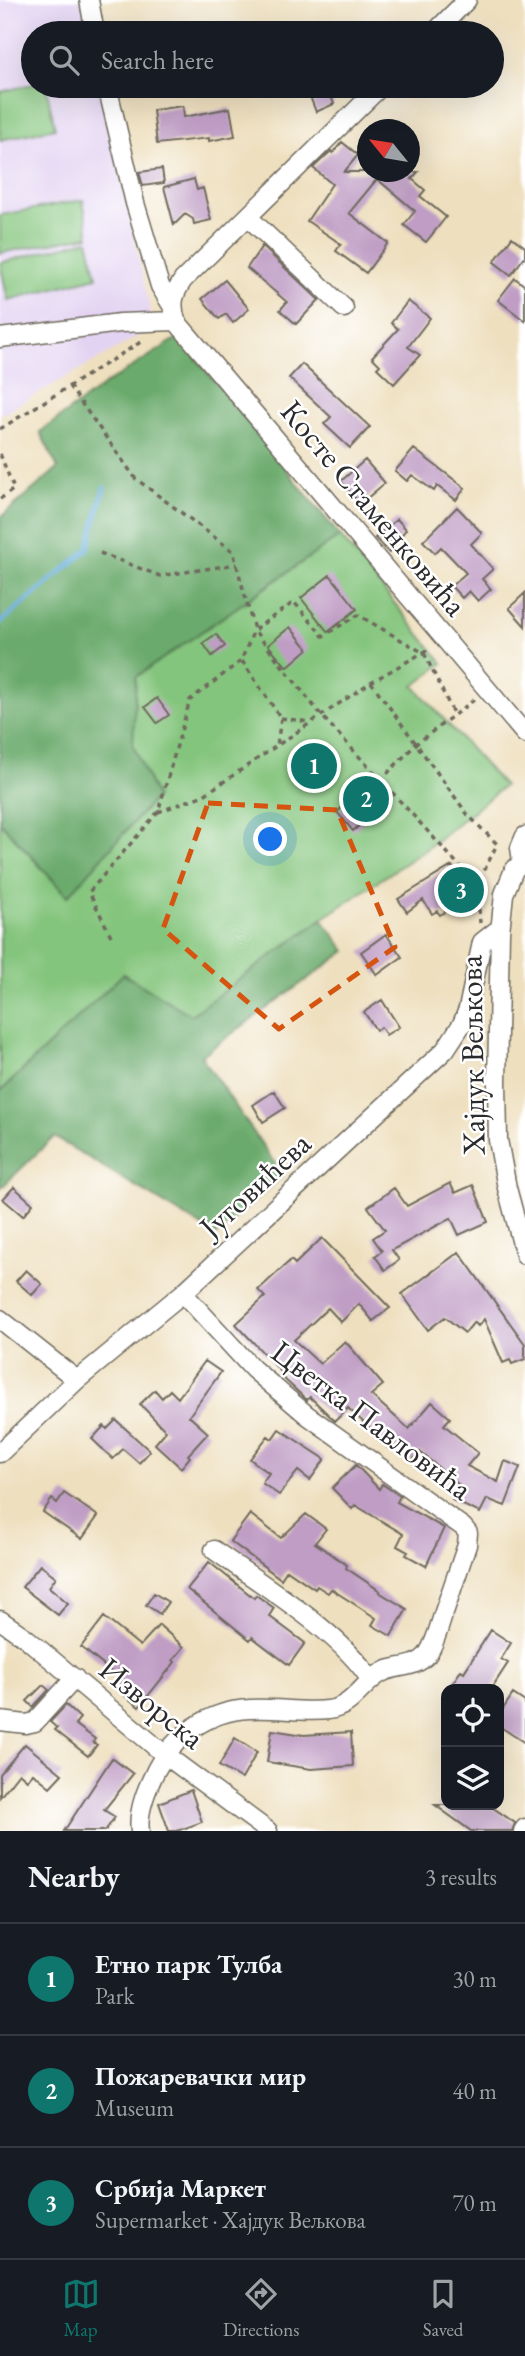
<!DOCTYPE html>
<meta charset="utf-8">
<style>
body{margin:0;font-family:"EB Garamond",serif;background:#20242c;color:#f1f3f6}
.controls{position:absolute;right:21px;bottom:21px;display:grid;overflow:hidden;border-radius:14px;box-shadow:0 7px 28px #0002}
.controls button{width:63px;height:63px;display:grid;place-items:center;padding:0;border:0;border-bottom:2px solid #363941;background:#171b24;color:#f1f3f6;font:35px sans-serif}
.compass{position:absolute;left:357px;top:119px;width:63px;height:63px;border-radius:50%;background:#171b24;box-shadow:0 7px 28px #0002;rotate:300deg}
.you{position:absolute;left:271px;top:840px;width:24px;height:24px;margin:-18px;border:5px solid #fff;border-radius:50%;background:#1a73e8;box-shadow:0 0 0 10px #1a73e833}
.badge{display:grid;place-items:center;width:46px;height:46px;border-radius:50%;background:#0f766e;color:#fff;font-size:23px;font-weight:700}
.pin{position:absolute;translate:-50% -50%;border:4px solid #fff;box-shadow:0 2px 7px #0006}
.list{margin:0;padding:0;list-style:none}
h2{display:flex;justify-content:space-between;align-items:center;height:91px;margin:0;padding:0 28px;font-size:30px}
h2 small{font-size:23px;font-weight:400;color:#9ea1a6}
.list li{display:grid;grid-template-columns:46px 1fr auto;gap:21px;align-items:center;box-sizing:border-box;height:112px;padding:0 28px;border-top:2px solid #363941}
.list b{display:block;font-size:26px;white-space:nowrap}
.list p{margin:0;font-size:23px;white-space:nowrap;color:#9ea1a6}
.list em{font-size:23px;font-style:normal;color:#9ea1a6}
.icon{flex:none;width:38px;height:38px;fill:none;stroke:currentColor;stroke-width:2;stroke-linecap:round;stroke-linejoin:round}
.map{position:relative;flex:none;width:525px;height:1831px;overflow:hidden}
.search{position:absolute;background:#171b24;box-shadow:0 7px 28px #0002;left:21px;right:21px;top:21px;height:77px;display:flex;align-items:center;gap:18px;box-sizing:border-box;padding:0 24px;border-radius:38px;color:#9ea1a6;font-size:26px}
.sheet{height:427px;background:#171b24}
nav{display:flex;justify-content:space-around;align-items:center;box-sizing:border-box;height:98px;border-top:2px solid #363941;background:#171b24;font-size:19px;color:#9ea1a6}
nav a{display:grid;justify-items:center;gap:4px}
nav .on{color:#0f766e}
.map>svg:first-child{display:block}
.built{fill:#e3d3f2}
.green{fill:#84c57d;stroke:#587854;stroke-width:2}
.forest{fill:#6baa6c;stroke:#4b6a4c;stroke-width:2}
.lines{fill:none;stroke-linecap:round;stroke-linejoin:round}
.stream{stroke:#5ba7d4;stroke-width:5}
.building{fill:#bf9dc5}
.minor-casing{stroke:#6f6a5e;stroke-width:21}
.path{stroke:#6f6a5e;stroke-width:3.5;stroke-dasharray:5 5;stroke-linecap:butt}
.minor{stroke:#fff;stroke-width:18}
.marked{fill:none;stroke:#d5540f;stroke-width:5;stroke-dasharray:14 9;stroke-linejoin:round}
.labels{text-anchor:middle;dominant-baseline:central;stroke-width:5;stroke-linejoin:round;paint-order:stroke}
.street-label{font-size:32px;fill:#2b2b2b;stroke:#fff}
</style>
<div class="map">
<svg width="525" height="1831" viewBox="0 0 525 1831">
<rect width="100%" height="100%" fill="#fff"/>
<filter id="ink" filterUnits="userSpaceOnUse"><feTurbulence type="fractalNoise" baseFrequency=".0143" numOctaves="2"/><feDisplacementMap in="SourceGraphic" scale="14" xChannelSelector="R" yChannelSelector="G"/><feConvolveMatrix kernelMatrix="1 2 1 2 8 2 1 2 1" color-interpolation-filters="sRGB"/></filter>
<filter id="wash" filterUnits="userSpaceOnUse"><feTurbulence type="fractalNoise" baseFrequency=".00686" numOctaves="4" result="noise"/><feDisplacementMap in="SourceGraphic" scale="28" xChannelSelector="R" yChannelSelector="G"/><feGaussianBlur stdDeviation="1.57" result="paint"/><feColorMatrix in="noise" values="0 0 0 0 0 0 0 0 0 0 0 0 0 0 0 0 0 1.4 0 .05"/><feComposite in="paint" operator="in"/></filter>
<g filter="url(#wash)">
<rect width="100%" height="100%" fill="#eedfbe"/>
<!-- built -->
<path class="built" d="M0 0H81L89 33H33V86H100L154 327 0 415Z"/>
<!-- green -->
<path class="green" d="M33 84 46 86 55 128 0 140V92Z
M83 200 89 236 0 253V215Z
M88 240 97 277 8 300 0 263Z
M340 536 443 663 414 686 504 786 426 849 322 919 191 1015 17 1078 0 1092V822L67 896 156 797 133 745 135 677Z"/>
<!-- forest -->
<path class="forest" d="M179 337 340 536 136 677 133 745 156 797 68 896 0 822V518L58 468 40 432 107 383Z
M322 919 346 951 201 1056 283 1175 216 1235 54 1137 0 1189V1092L123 974 191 1015Z"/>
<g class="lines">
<!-- stream -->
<path class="stream" d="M0 623 88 549 104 488"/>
</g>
<g id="blocks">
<!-- building -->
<path class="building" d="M306 86H327L334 104 316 112Z
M183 106 184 117 230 108 235 136 209 141V138L157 144 153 110Z
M342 142 358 155 344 172H418L412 179 425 190 420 196 446 217 426 242 404 225 415 211 377 179 349 213 388 243 366 273 336 251 341 244 307 221 332 184 313 168 331 151 333 153Z
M162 169 164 183 143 186 139 172Z
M194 179 197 190 203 188 211 220 194 224 193 219 185 214 174 225 164 187Z
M512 237 525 247V256L511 275 494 262Z
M262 246 319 300 296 324 280 310 287 302 247 268Z
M515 278 525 286V321L498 300Z
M225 280 249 309 233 323 226 314 219 319 202 299Z
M408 301 430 318 408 347 420 355 394 384 377 368 380 365 372 357 398 329 391 323Z
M302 364 370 427 350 448 324 424 331 417 289 378Z
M414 449 465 488 456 500 437 486 434 491 412 475 407 481 395 471Z
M365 460 385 483 360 504 341 481Z
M457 507 482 533 471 544 493 569 482 579 491 589 478 601 469 591 462 598 451 586 466 573 441 547 435 553 423 541Z
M397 519 406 529 389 553 375 538Z
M330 575 357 609 328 632 301 598Z
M525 593V626L509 608Z
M290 627 308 649 287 667 268 645Z
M216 634 225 646 212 656 203 643Z
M157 698 169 715 157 723 145 707Z
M368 785 384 804 353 831 337 812Z
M452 866 470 897 440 915 437 911 432 914 423 900 407 912 398 899Z
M386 934 402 957 377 975 361 952Z
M382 1000 399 1027 386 1035 381 1027 376 1030 364 1012Z
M274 1091 285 1108 263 1122 253 1105Z
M450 1183 455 1193 473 1185 488 1222 459 1235 451 1218 392 1250 399 1260 385 1270 375 1256 382 1251 373 1238 385 1230 368 1207 394 1188 407 1206Z
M14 1187 33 1204 23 1216 3 1199Z
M322 1238 390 1308 373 1321 359 1304 341 1322 328 1308 294 1340 320 1364 345 1341 383 1385 371 1395 409 1429 432 1402 450 1418 444 1425 478 1453 467 1466 498 1482 505 1461 520 1467 505 1506 487 1499 480 1513 452 1500 459 1485 420 1452 412 1461 392 1444 389 1449 370 1432 372 1430 348 1408 335 1421 310 1397 307 1400 282 1377 284 1375 236 1324 265 1297 258 1290 291 1260 295 1264Z
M459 1252 525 1344V1359L512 1364 510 1360 503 1363 484 1319 478 1326 474 1322 465 1333 445 1317 428 1330 402 1294Z
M26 1270 42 1284 32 1295 16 1281Z
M205 1361 221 1372 189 1416 208 1433 188 1455 190 1457 181 1468 155 1444 166 1431 140 1404 155 1390 162 1398 170 1390 178 1398Z
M116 1420 150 1451 139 1463 123 1449 113 1459 92 1439 104 1426 107 1429Z
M279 1429 325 1459 310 1480 298 1471 279 1495 262 1483 269 1473 250 1459 268 1436 272 1439Z
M356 1465 379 1489 382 1484 400 1496 397 1502 444 1528 426 1566 406 1555 408 1552 397 1546 403 1534 355 1505 352 1509 332 1488Z
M64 1493 98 1516 82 1539 43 1512 52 1499 57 1503Z
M250 1514 281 1538 306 1514 326 1529 315 1543 347 1565 346 1568 380 1591 379 1592 407 1609 391 1636 372 1625 376 1618 331 1589 328 1593 317 1586 315 1589 287 1570 281 1579 230 1541Z
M209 1562 254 1598 256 1595 274 1608 269 1616 305 1643 289 1665 252 1637 250 1640 187 1589Z
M40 1565 56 1577 49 1587 68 1603 58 1615 22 1587Z
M154 1593 168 1602 160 1614 146 1605Z
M104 1617 140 1646 159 1625 184 1647 173 1660 175 1662 139 1707 113 1686 119 1678 81 1647Z
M491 1630 511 1643 501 1659 508 1663 491 1689H449L461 1670 464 1672Z
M43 1685 49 1690 33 1707 27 1701Z
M513 1694 525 1702V1743L499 1726V1715Z
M66 1705 80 1718 75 1724 95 1739 93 1742 97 1745 88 1756 55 1730 57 1728 50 1722Z
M272 1730 304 1735 351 1732 353 1766 311 1769 267 1762Z
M235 1738 257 1752 242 1779 219 1766Z
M25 1744 62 1774 50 1787 33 1773 27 1780 19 1773 0 1797V1774Z
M112 1758 133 1774 104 1810 115 1817 105 1831H64Z
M191 1790 202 1822 177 1831H169L159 1803Z
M435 1805H489L515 1823 512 1831H471Z"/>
</g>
</g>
<g filter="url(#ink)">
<use href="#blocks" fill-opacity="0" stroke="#6f6a5e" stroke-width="2"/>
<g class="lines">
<defs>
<path id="minor" d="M89 0 95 33
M434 33 467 0
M107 86 135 203 160 286 171 304
M381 86 183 280C173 295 171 303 176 321L525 734
M248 217 344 308
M0 338 120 323 176 321
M525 859 514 870 504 894 500 932 497 1082 498 1140 507 1188 525 1255
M522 861 520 848 525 836
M0 1319 77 1380
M0 1453 77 1380 183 1293 445 1050 462 1024 468 1009 482 942 496 931 500 932
M214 1550C262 1585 339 1631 370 1679
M0 1620 26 1638 164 1754 268 1831
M0 1721 26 1724 35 1722 75 1678
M140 1831C137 1811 147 1788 156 1770 174 1736 208 1711 249 1709 275 1707 302 1713 328 1710 354 1707 362 1682 383 1672 397 1665 415 1669 427 1655 435 1644 439 1628 443 1615 451 1592 459 1569 467 1545L468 1533 463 1527 307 1415 253 1369 183 1293
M523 1831 525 1828"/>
</defs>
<!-- minor casing -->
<use href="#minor" class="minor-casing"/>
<!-- path -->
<path class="path" d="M69 386 136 479 233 551 254 630 321 715 477 885 480 923
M0 429 144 340
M0 454 14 489 0 499
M100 553 160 576 237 564
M242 661 281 718 277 745
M371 682 468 815 497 844 478 884
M281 718 310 722
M380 781 416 744 475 699
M158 812 204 795 371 682 431 648
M111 936 89 892 158 812 190 700 241 661 254 630 294 602 323 636 358 615 424 653 454 715"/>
<!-- minor -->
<use href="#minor" class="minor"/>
</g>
</g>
<!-- marked area -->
<path class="marked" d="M208 803 337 810 395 947 279 1029 163 929Z"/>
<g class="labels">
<!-- street labels -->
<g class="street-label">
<text transform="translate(374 508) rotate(50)">Косте Стаменковића</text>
<text transform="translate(472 1055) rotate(-91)">Хајдук Вељкова</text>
<text transform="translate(255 1185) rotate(-43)">Југовићева</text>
<text transform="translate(372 1420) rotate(37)">Цветка Павловића</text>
<text transform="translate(152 1703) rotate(39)">Изворска</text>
</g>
</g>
</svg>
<div class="controls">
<button><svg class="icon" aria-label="locate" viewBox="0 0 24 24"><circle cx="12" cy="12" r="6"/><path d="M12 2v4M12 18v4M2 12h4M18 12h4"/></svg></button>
<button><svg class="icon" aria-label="layers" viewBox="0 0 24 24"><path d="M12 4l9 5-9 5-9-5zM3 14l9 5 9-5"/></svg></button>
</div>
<svg class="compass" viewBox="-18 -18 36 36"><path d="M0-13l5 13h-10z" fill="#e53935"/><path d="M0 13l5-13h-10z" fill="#9ea1a6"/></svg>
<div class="you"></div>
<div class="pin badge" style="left:314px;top:766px">1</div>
<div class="pin badge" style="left:366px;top:799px">2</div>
<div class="pin badge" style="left:461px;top:890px">3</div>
<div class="search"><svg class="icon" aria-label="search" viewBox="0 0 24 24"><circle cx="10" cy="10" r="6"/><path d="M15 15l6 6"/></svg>Search here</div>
</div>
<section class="sheet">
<h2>Nearby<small>3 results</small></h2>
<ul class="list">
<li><span class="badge">1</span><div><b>Етно парк Тулба</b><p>Park</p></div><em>30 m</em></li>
<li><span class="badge">2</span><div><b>Пожаревачки мир</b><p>Museum</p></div><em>40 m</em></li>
<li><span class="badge">3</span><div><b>Србија Маркет</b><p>Supermarket · Хајдук Вељкова</p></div><em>70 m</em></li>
</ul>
</section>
<nav>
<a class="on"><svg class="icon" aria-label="map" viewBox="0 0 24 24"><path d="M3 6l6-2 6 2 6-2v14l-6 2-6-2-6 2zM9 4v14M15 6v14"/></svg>Map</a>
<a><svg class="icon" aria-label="directions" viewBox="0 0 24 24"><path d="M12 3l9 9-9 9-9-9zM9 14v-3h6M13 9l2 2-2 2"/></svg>Directions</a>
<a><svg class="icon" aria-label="saved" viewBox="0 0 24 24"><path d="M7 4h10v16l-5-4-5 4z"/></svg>Saved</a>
</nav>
